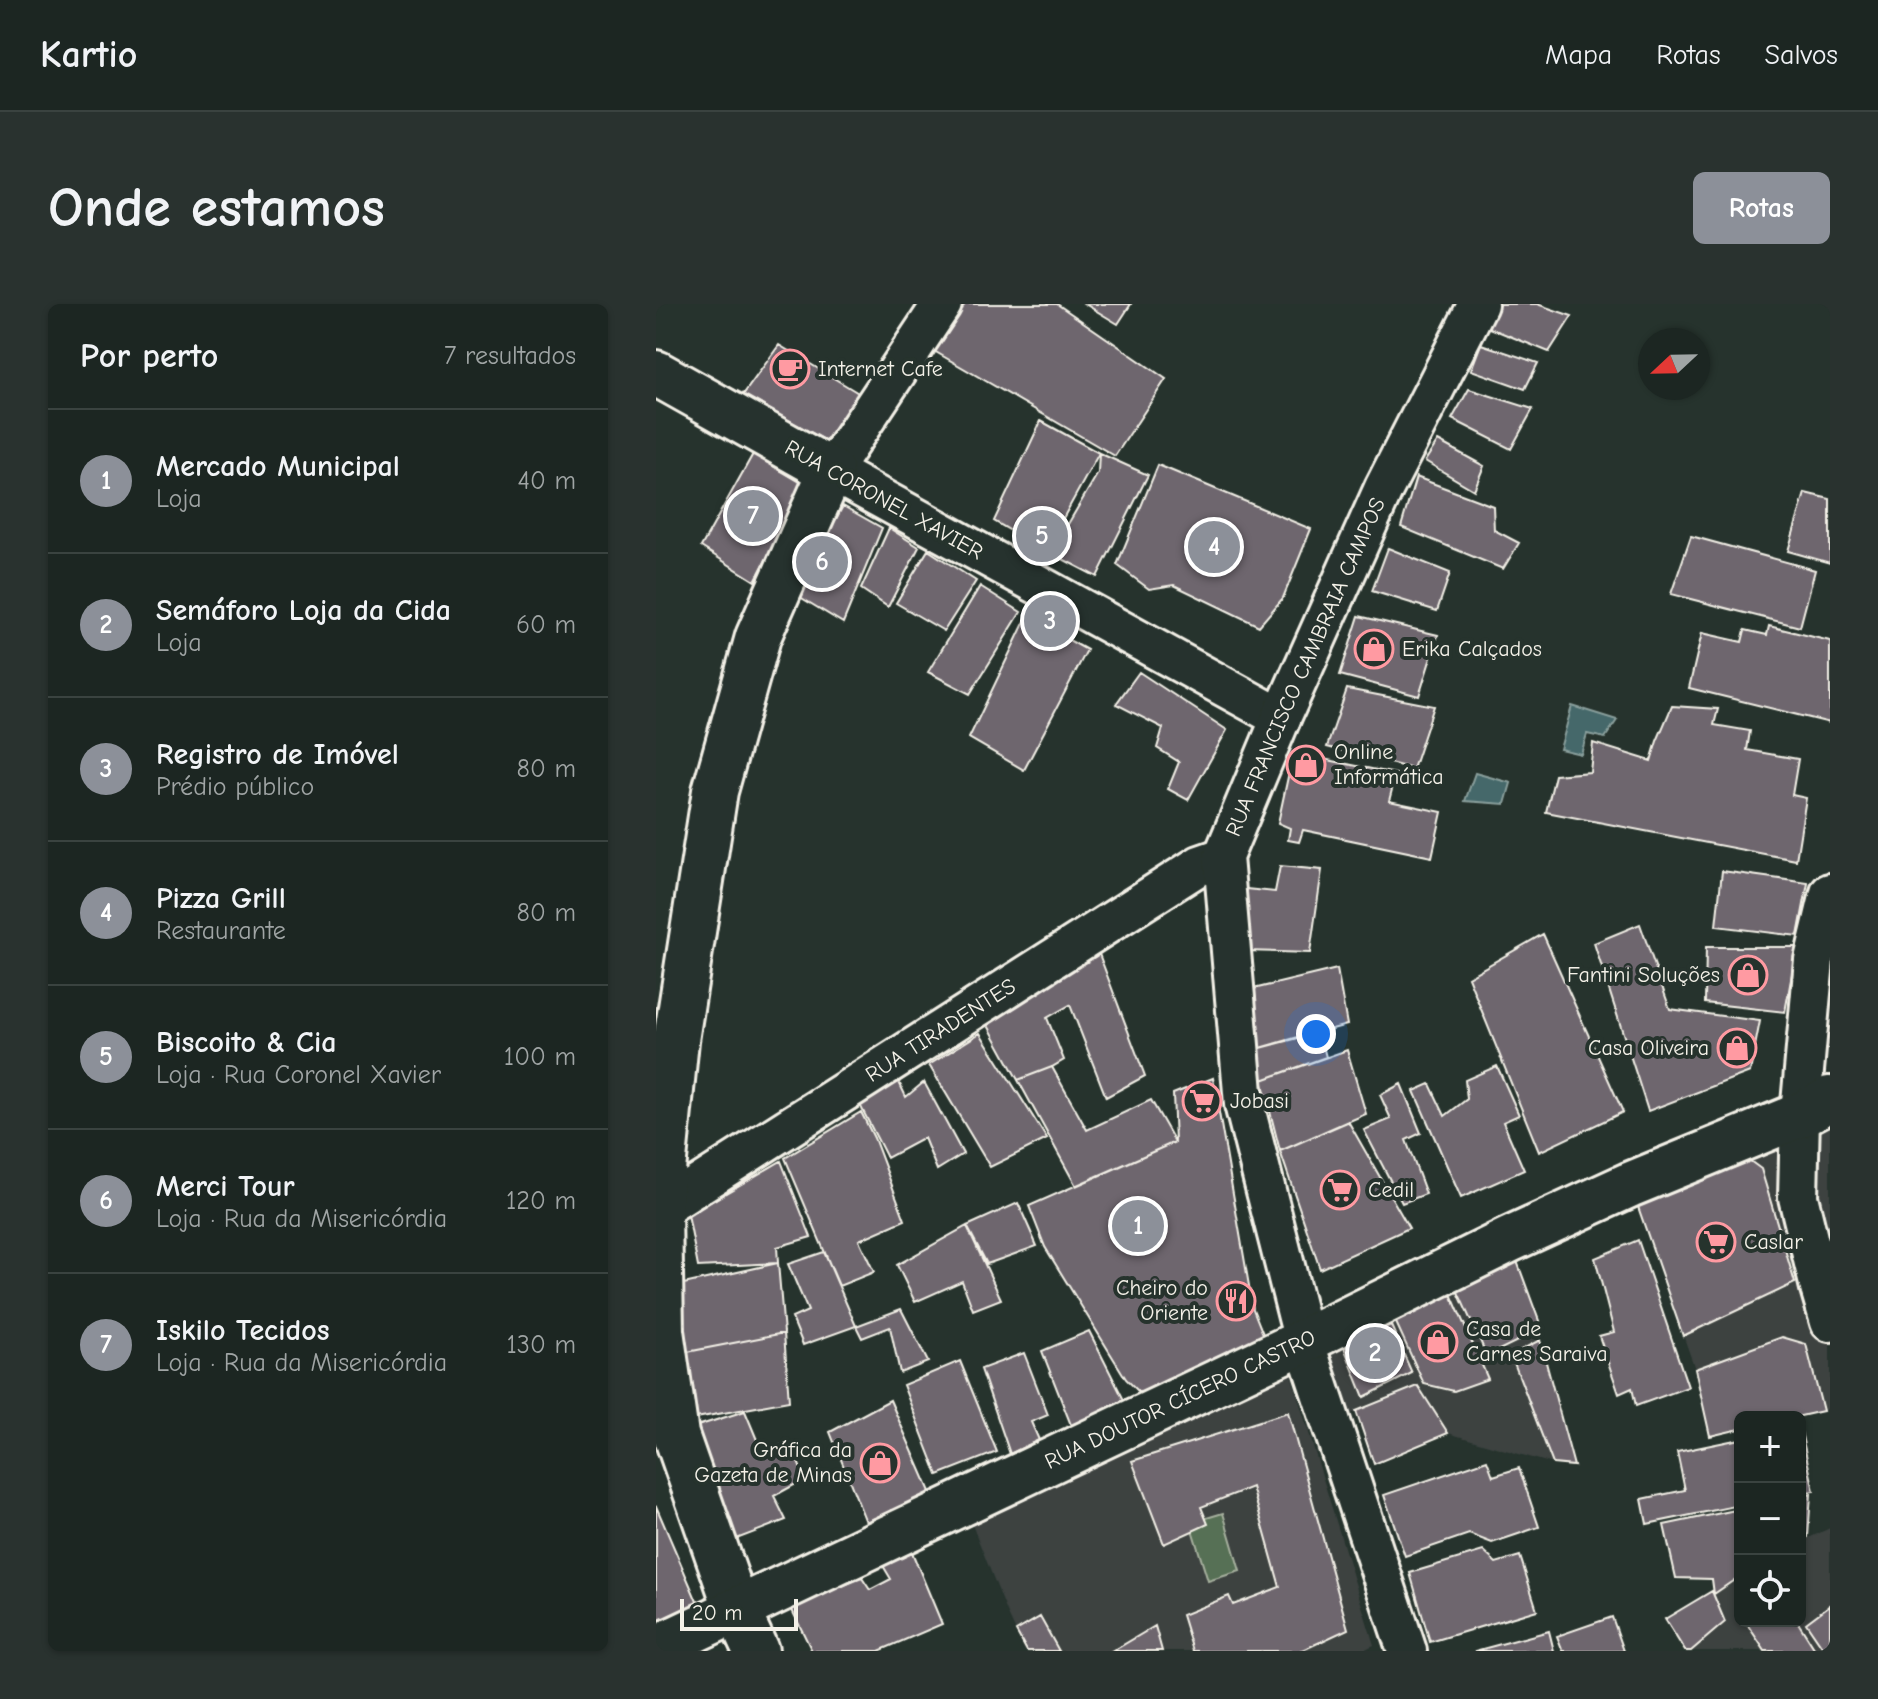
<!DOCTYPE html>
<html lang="pt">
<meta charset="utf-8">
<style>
body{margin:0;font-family:"Comic Neue",sans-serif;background:#29322f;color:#f1f3f6}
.controls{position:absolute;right:24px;bottom:24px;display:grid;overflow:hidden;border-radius:12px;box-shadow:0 2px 6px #0004}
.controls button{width:72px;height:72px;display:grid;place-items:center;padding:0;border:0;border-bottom:2px solid #3a4340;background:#1c2622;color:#f1f3f6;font:40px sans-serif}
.compass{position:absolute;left:982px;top:24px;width:72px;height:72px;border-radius:50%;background:#1c2622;box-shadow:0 2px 6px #0004;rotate:248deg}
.scale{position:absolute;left:24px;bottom:20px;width:118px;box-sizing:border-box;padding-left:8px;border:4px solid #f4f1e8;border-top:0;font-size:22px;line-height:28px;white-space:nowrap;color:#f4f1e8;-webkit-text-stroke:6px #26332d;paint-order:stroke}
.you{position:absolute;left:660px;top:730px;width:28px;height:28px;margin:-20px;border:6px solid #fff;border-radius:50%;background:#1a73e8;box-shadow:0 0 0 12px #1a73e833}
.badge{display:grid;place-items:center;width:52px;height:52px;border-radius:50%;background:#8c9099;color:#fff;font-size:26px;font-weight:700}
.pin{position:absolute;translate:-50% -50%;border:4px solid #fff;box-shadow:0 2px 8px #0006}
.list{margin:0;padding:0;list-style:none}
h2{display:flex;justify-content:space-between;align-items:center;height:104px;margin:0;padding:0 32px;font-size:34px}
h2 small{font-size:26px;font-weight:400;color:#a0a5a5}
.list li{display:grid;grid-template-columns:52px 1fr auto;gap:24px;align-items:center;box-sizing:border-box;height:144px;padding:0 32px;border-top:2px solid #3a4340}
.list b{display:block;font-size:30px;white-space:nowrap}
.list p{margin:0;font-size:26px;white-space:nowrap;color:#a0a5a5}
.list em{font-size:26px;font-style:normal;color:#a0a5a5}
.icon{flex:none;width:44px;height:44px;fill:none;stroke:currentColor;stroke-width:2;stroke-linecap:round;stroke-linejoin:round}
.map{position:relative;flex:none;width:1174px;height:1347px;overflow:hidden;border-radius:12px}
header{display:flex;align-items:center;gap:48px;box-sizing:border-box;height:112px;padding:0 40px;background:#1c2622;border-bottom:2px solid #3a4340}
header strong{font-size:38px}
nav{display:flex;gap:44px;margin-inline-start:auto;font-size:28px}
.intro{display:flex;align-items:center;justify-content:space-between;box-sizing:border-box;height:192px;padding:0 48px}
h1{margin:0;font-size:56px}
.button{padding:20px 36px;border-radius:12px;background:#8c9099;color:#fff;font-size:28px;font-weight:700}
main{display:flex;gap:48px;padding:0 48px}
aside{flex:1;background:#1c2622;border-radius:12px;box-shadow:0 2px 6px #0004}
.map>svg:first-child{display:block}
.built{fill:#3c4240}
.green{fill:#576f54;stroke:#a6b09e;stroke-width:2}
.water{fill:#44686a;stroke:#8a9f9c;stroke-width:2}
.building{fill:#6e666e;stroke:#f4f1e8;stroke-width:2}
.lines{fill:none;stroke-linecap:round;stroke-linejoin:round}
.street-casing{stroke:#f4f1e8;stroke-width:44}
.secondary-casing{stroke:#f4f1e8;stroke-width:50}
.street{stroke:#26332d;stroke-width:38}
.secondary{stroke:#26332d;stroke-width:44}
.labels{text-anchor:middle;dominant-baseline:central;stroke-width:8;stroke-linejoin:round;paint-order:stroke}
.poi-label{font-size:22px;fill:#f4f1e8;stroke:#26332d;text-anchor:start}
.street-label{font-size:22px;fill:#f4f1e8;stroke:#26332d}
</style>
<header>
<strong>Kartio</strong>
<nav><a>Mapa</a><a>Rotas</a><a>Salvos</a></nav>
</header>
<div class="intro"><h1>Onde estamos</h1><a class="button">Rotas</a></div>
<main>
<aside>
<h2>Por perto<small>7 resultados</small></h2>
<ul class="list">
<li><span class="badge">1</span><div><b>Mercado Municipal</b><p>Loja</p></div><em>40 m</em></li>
<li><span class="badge">2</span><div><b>Semáforo Loja da Cida</b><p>Loja</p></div><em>60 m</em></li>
<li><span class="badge">3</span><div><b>Registro de Imóvel</b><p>Prédio público</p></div><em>80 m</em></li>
<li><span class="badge">4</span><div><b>Pizza Grill</b><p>Restaurante</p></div><em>80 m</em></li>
<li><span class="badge">5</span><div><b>Biscoito &amp; Cia</b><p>Loja · Rua Coronel Xavier</p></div><em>100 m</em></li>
<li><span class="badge">6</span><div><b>Merci Tour</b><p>Loja · Rua da Misericórdia</p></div><em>120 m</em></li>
<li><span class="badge">7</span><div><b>Iskilo Tecidos</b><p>Loja · Rua da Misericórdia</p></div><em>130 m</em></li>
</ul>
</aside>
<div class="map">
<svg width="1174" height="1347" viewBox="0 0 1174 1347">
<rect width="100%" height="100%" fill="#26332d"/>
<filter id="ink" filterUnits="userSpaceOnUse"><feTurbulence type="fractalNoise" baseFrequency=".0125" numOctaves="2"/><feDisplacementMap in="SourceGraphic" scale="16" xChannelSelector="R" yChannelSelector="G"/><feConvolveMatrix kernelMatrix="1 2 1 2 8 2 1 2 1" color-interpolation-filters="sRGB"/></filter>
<g filter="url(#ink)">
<!-- built -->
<path class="built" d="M1174 803V1103L1167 1107 1084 1113V1125L1054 1132 1039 1065 980 897Z
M858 949 886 1025 884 1036 918 1162 897 1160 792 1129 762 1082 695 1110 666 1034Z
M634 1067 718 1341 705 1347H369L351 1308 315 1218Z
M1174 1224V1347H1035L1069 1318 1058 1290 1084 1272V1317H1144V1238Z"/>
<!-- green -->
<path class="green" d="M567 1209 584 1267 552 1277 534 1219Z"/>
<!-- water -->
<path class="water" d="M916 402 961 416 949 434 931 430 925 450 904 445Z
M819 469 855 479 849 500 809 497Z"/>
<!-- building -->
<path class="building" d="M309 0H401L510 75 459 152 278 47Z
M429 0H475L462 20Z
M841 0H881L916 12 893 48 829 22Z
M825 40 882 59 869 85 815 66Z
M123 41 204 90 174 139 87 91Z
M813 85 877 105 855 145 796 115Z
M385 117 443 149 389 247 338 217Z
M782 137 828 162 818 186 769 157Z
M443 149 492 171 441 273 395 249 442 169Z
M97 150 149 181 99 277 45 243Z
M502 161 655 225 627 294 603 322 518 281 493 285 461 261Z
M760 173 837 202 838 226 863 239 847 265 745 223Z
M1149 189 1174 195V259L1132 247Z
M187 202 226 224 187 319 139 290Z
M233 224 263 243 232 303 205 285Z
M1035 232 1159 266 1144 323 1015 290Z
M732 244 794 269 781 307 716 287Z
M272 246 320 277 288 327 240 299Z
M324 282 365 308 314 390 272 368Z
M703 312 782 331 763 392 684 371Z
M371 313 431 346 368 466 313 434Z
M1113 322 1174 337V419L1033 384 1046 329 1086 338 1089 326 1111 331Z
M483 368 571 426 532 496 512 485 523 458 501 444 507 424 460 400Z
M691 385 778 402 757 465 671 443Z
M1016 402 1062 405 1058 421 1094 427 1091 446 1142 455 1136 491 1150 494 1140 556 890 508 899 471 934 468 937 439 995 457 1001 437Z
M639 448 667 455 660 476 633 468Z
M667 455 740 470 733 497 786 508 776 553 647 526 643 538 632 536 634 524 622 519 633 468 660 476Z
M624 562 666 566 654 649 589 647 591 585 619 588Z
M1066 567 1152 579 1142 632 1060 622Z
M984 620 1014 705 1104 717 1094 768 992 807 938 639Z
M887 630 967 808 883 848 812 673Z
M1050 643H1141L1129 708 1049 699Z
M443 650 489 772 450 793 414 701 391 714 408 756 396 763 362 776 329 716Z
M681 665 691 721 601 745 589 687Z
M663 727 670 753 606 776 601 745Z
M324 729 391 835 334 863 273 761Z
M691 746 710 810 624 847 606 776Z
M841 762 863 811 847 818 868 866 805 894 758 787 774 780 789 812 811 795 809 776Z
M396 763 431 826 495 796 519 838 420 882 362 776Z
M557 774 597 1005 609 1035 487 1092 470 1075 389 943 373 902 519 838 517 790Z
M242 776 250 793 268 778 307 850 281 866 268 834 231 854 203 799Z
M745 780 765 829 750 836 770 890 746 899 708 826 735 815 724 791Z
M205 808 218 834 249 916 203 936 218 968 183 982 129 854Z
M692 817 753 924 664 965 624 847Z
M1090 854 1105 865 1139 979 1027 1032 980 897Z
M125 857 155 933 121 943 122 959 42 963 32 911Z
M362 899 381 942 331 960 311 922Z
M311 922 345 995 317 1006 306 977 259 998 241 961Z
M982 936 1032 1083 980 1102 976 1084 963 1090 943 1032 958 1028 939 954Z
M168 948 200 1022 147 1041 136 1014 152 1007 132 960Z
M858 949 886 1025 831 1052 796 975Z
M122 959 128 1029 31 1048 23 981Z
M788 974 832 1075 798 1087 768 1080 732 1001Z
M245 1005 272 1058 244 1069 234 1023 206 1034 200 1022Z
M728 1006 756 1069 708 1093 682 1028Z
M433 1027 470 1100 417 1126 386 1047Z
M128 1029 133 1097 40 1114 31 1048Z
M1126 1033 1150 1040 1167 1107 1140 1113H1084V1125L1054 1132 1039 1065Z
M884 1036 918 1162 897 1160 855 1051Z
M368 1049 392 1111 375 1118 383 1136 354 1150 325 1065Z
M304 1057 341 1148 282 1171 247 1081Z
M762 1082 792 1129 718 1160 700 1107Z
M234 1096 275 1190 210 1218 174 1128Z
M89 1107 106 1148 134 1138 149 1175 118 1192 130 1216 78 1236 38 1123Z
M632 1108 692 1325 645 1347H537L526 1311 573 1292 577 1301 624 1283 596 1183 545 1203 552 1220 508 1240 476 1157Z
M1144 1123 1158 1187 1144 1189Z
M1084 1135V1201L991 1220 986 1195 1029 1186 1021 1148Z
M831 1156 837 1172 863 1164 883 1223 836 1239 813 1230 749 1252 728 1191Z
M1155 1190 1152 1233 1144 1236V1193Z
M0 1202 43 1302 0 1321Z
M1084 1205V1272L1058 1290 1056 1275 1020 1274 1008 1221Z
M253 1241 286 1320 223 1347H156L134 1302 206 1274 214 1286 235 1275 223 1255Z
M827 1247 840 1259 864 1252 881 1306 774 1338 754 1269Z
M1056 1287 1069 1318 1035 1347H1029L1009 1315Z
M1174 1301V1347H1169L1150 1319Z
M384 1313 403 1347H371L360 1327Z
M956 1313 968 1347H907L901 1332Z
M1089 1317H1141L1160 1347H1109Z
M499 1322 506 1347H457Z
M893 1327 898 1347H819Z"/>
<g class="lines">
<defs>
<g id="street">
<path d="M286 0 175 167 625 414"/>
<path d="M1174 589 1158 656 1144 811 1142 893 1164 984 1174 1018"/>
<path id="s1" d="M3 906 544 561 567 553"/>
<path id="s2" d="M751 1347 648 1037 588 800 567 553 625 414 728 184 822 0"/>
</g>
<g id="secondary">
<path d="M0 69 175 167 102 333 59 487 20 736 3 906 5 1027 20 1131 81 1306 100 1347"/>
<path id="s3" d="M0 1344 648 1037 853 936 973 881 1144 811 1174 795"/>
</g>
</defs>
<!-- street casing -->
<use href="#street" class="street-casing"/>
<!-- secondary casing -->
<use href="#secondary" class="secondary-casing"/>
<!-- street -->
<use href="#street" class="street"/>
<!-- secondary -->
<use href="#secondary" class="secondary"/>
</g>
</g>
<!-- icons -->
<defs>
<symbol id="cafe-ring" viewBox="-11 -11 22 22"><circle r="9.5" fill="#26332d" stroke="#ff9aa2" stroke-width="1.5"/><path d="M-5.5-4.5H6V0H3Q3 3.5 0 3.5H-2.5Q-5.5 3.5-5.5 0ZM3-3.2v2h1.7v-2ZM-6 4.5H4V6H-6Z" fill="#ff9aa2"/></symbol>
<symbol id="shop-ring" viewBox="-11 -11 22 22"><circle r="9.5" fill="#26332d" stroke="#ff9aa2" stroke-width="1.5"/><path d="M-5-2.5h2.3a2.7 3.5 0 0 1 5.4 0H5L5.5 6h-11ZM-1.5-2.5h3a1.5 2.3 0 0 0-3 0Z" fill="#ff9aa2"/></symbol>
<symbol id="supermarket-ring" viewBox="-11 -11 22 22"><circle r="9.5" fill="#26332d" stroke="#ff9aa2" stroke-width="1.5"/><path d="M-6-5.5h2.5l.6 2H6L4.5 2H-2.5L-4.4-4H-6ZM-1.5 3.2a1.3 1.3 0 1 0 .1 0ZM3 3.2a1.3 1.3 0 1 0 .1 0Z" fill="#ff9aa2"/></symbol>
<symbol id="restaurant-ring" viewBox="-11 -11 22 22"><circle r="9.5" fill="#26332d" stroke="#ff9aa2" stroke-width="1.5"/><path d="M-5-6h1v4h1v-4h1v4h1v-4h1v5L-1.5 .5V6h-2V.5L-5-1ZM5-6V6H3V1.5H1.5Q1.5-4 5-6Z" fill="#ff9aa2"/></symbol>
</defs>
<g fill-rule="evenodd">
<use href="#cafe-ring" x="112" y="43" width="44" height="44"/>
<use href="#shop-ring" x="696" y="323" width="44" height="44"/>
<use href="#shop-ring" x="628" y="439" width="44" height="44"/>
<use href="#shop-ring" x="1070" y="649" width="44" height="44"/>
<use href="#shop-ring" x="1059" y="722" width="44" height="44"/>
<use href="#supermarket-ring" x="524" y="775" width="44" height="44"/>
<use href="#supermarket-ring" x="662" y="864" width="44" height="44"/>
<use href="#supermarket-ring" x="1038" y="916" width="44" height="44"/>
<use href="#restaurant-ring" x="558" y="975" width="44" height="44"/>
<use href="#shop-ring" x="760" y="1016" width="44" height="44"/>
<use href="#shop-ring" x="202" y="1137" width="44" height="44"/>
</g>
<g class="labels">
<!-- poi labels -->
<g class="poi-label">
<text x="162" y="65">Internet Cafe</text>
<text x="746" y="345">Erika Calçados</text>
<text x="678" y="448">Online<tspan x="678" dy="25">Informática</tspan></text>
<text x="1064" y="671" text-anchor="end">Fantini Soluções</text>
<text x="1053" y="744" text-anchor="end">Casa Oliveira</text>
<text x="574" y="797">Jobasi</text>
<text x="712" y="886">Cedil</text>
<text x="1088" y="938">Caslar</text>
<text x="552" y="984" text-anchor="end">Cheiro do<tspan x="552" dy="25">Oriente</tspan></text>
<text x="810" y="1025">Casa de<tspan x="810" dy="25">Carnes Saraiva</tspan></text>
<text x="196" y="1146" text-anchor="end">Gráfica da<tspan x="196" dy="25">Gazeta de Minas</tspan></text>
</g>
<!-- street labels -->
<g class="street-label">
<text transform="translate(228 196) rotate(29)">RUA CORONEL XAVIER</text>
<text stroke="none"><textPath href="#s2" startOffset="1026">RUA FRANCISCO CAMBRAIA CAMPOS</textPath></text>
<text stroke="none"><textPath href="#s1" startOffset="334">RUA TIRADENTES</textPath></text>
<text stroke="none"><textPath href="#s3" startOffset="580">RUA DOUTOR CÍCERO CASTRO</textPath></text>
</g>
</g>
</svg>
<div class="controls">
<button>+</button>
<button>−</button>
<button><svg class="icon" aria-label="locate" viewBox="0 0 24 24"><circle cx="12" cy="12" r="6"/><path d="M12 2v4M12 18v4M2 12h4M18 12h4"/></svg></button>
</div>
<svg class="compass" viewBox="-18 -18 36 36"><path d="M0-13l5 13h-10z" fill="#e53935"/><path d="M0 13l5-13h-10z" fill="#a0a5a5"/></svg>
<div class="scale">20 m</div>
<div class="you"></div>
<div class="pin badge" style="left:482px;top:922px">1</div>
<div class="pin badge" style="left:719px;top:1049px">2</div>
<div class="pin badge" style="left:394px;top:317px">3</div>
<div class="pin badge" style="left:558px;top:243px">4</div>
<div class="pin badge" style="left:386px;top:232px">5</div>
<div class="pin badge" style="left:166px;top:258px">6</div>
<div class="pin badge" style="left:97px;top:212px">7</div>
</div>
</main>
